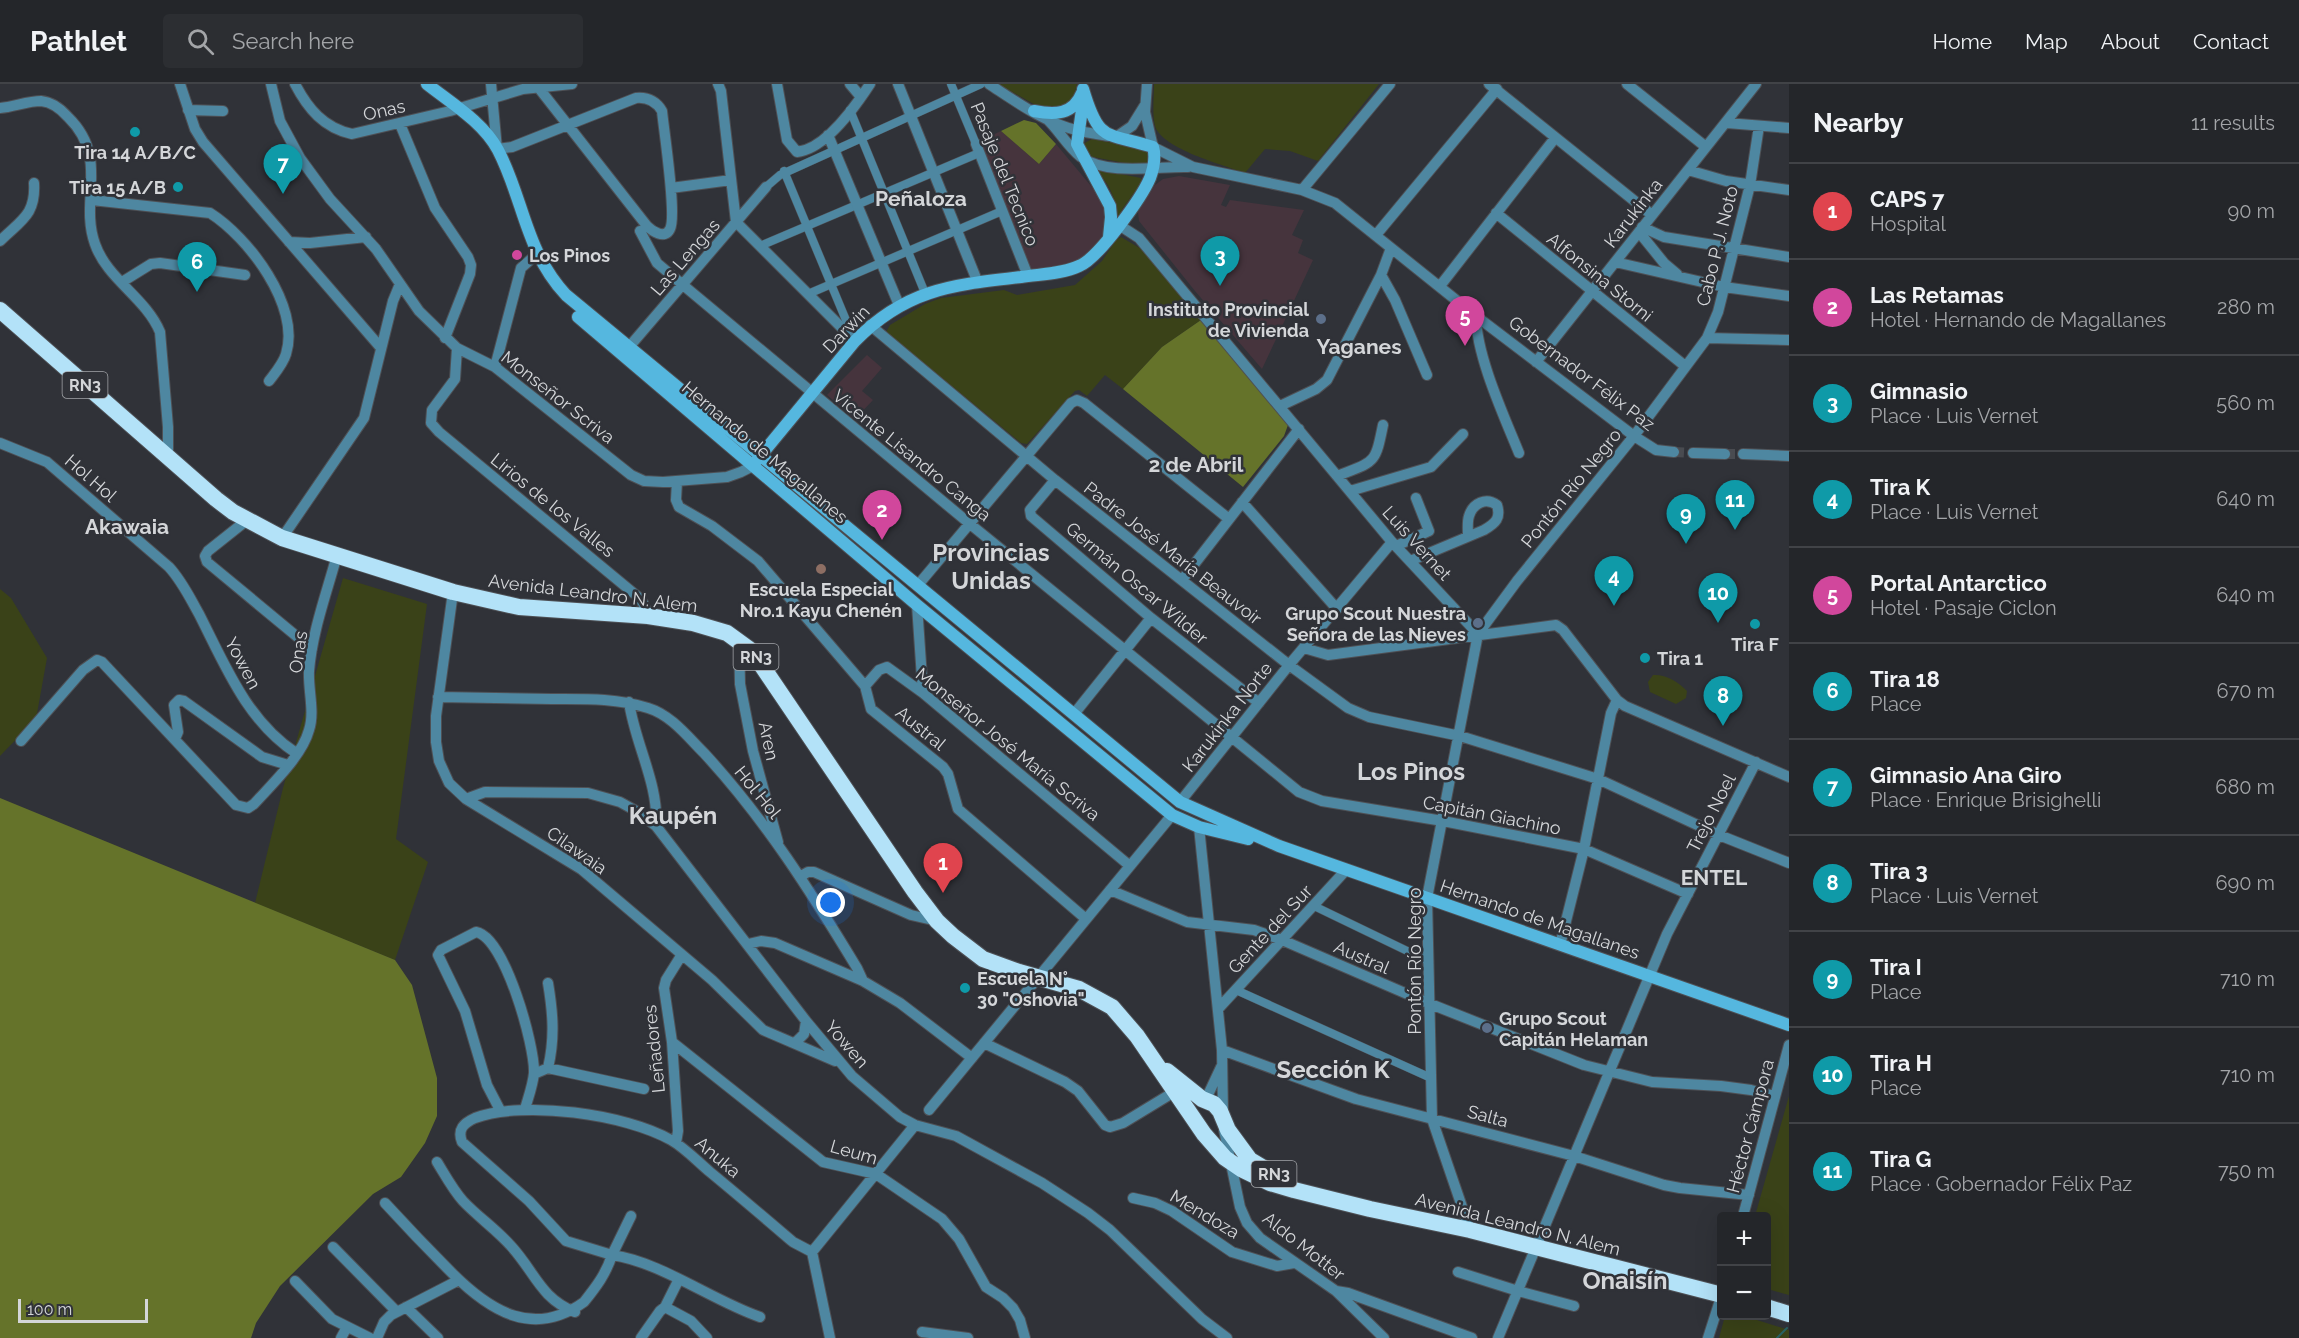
<!DOCTYPE html>
<meta charset="utf-8">
<style>
body{margin:0;font-family:Raleway,sans-serif;background:#2c2e32;color:#f1f3f6}
.controls{position:absolute;right:18px;bottom:18px;display:grid;overflow:hidden;border-radius:6px;box-shadow:0 6px 24px #0002}
.controls button{width:54px;height:54px;display:grid;place-items:center;padding:0;border:0;border-bottom:2px solid #414347;background:#24262a;color:#f1f3f6;font:30px sans-serif}
.scale{position:absolute;left:18px;bottom:15px;width:130px;box-sizing:border-box;padding-left:6px;border:3px solid #d4d6d9;border-top:0;font-size:16px;line-height:21px;white-space:nowrap;color:#d4d6d9;-webkit-text-stroke:4px #303238;paint-order:stroke}
.you{position:absolute;left:831px;top:819px;width:21px;height:21px;margin:-15px;border:4px solid #fff;border-radius:50%;background:#1a73e8;box-shadow:0 0 0 9px #1a73e833}
.badge{display:grid;place-items:center;width:39px;height:39px;border-radius:50%;background:#b45309;color:#fff;font-size:20px;font-weight:700}
.pin{position:absolute;translate:-50% -50px;filter:drop-shadow(0 2px 3px #0008)}
.pin::after{content:'';position:absolute;top:32px;width:21px;height:18px;background:inherit;clip-path:polygon(0 0,100% 0,50% 100%)}
.list{margin:0;padding:0;list-style:none}
h2{display:flex;justify-content:space-between;align-items:center;height:78px;margin:0;padding:0 24px;font-size:26px}
h2 small{font-size:20px;font-weight:400;color:#a3a5a8}
.list li{display:grid;grid-template-columns:39px 1fr auto;gap:18px;align-items:center;box-sizing:border-box;height:96px;padding:0 24px;border-top:2px solid #414347}
.list b{display:block;font-size:22px;white-space:nowrap}
.list p{margin:0;font-size:20px;white-space:nowrap;color:#a3a5a8}
.list em{font-size:20px;font-style:normal;color:#a3a5a8}
.icon{flex:none;width:33px;height:33px;fill:none;stroke:currentColor;stroke-width:2;stroke-linecap:round;stroke-linejoin:round}
.map{position:relative;flex:none;width:1789px;height:1254px;overflow:hidden}
header{display:flex;align-items:center;gap:36px;box-sizing:border-box;height:84px;padding:0 30px;background:#24262a;border-bottom:2px solid #414347}
header strong{font-size:28px}
nav{display:flex;gap:33px;margin-inline-start:auto;font-size:21px}
.search{width:420px;height:54px;background:#2c2e32;display:flex;align-items:center;gap:15px;box-sizing:border-box;padding:0 21px;border-radius:6px;color:#a3a5a8;font-size:22px}
main{display:flex}
aside{flex:1;background:#24262a}
.map>svg:first-child{display:block}
.education{fill:#46343d}
.green{fill:#3a4218}
.forest{fill:#65732a}
.lines{fill:none;stroke-linecap:round;stroke-linejoin:round}
.stream{stroke:#286163;stroke-width:2}
.minor-tunnel{stroke:#494b50;stroke-width:10;stroke-dasharray:10 5;stroke-linecap:butt}
.pedestrian-casing{stroke:#4e5055;stroke-width:9}
.minor-casing{stroke:#4e5055;stroke-width:12}
.secondary-casing{stroke:#4e5055;stroke-width:14}
.trunk-casing{stroke:#4e5055;stroke-width:18}
.pedestrian{stroke:#4e87a1;stroke-width:8}
.minor{stroke:#4e87a1;stroke-width:10}
.secondary{stroke:#55b7df;stroke-width:12}
.trunk{stroke:#b3e2f8;stroke-width:16}
.culture-dot{fill:#0f9aa8;stroke:#303238;stroke-width:2}
.hotel-dot{fill:#d1479c;stroke:#303238;stroke-width:2}
.service-dot{fill:#5c6f8a;stroke:#303238;stroke-width:2}
.education-dot{fill:#8d6e63;stroke:#303238;stroke-width:2}
.labels{text-anchor:middle;dominant-baseline:central;stroke-width:5;stroke-linejoin:round;paint-order:stroke}
.shield{fill:#303238;stroke:#a3a5a9;stroke-width:1.5}
.shield-label{font-size:16px;font-weight:bold;fill:#d4d6d9}
.street-label{font-size:18px;fill:#d4d6d9;stroke:#303238}
.poi-label{font-size:18px;font-weight:bold;fill:#d4d6d9;stroke:#303238;text-anchor:start}
.quarter-label{font-size:21px;font-weight:bold;fill:#d4d6d9;stroke:#303238}
.district-label{font-size:24px;font-weight:bold;fill:#d4d6d9;stroke:#303238}
</style>
<header>
<strong>Pathlet</strong>
<div class="search"><svg class="icon" aria-label="search" viewBox="0 0 24 24"><circle cx="10" cy="10" r="6"/><path d="M15 15l6 6"/></svg>Search here</div>
<nav><a>Home</a><a>Map</a><a>About</a><a>Contact</a></nav>
</header>
<main>
<div class="map">
<svg width="1789" height="1254" viewBox="0 0 1789 1254">
<rect width="100%" height="100%" fill="#303238"/>
<!-- education -->
<path class="education" d="M1001 47 1039 80 1056 60 1096 108 1104 125 1105 138 1103 150 1097 162 1076 179 1032 187 980 57Z
M1179 92 1230 101 1221 121 1226 123 1230 116 1304 126 1292 151 1303 156 1298 169 1313 176 1262 285 1195 207 1139 137 1138 128 1155 101 1163 95Z
M867 271 882 284 862 307 873 316 855 335 827 311Z"/>
<!-- green -->
<path class="green" d="M998 0H1077L1073 16 1064 24 1039 23Z
M1154 0H1379L1318 77 1290 67 1265 65 1245 89C1224 81 1162 65 1155 42 1152 29 1154 14 1154 0Z
M1092 55 1144 65 1148 69V78L1145 82H1140L1088 72 1083 60Z
M1095 85 1141 94V99L1123 124 1116 138C1119 118 1109 99 1095 85Z
M1121 153 1143 166 1201 236 1162 263 1123 305 1105 291 1087 312 1079 306 1075 307 1027 360 1021 359 886 248 890 241 925 220 941 214 1004 206 1017 211 1075 201 1102 177 1116 156Z
M343 494 427 520 396 755 428 778 395 876 255 819 283 704Z
M0 505 11 514 47 574 36 635 0 672Z
M1653 591C1665 590 1679 598 1687 607L1686 614 1676 620 1650 608 1648 598Z
M1789 1012V1211L1767 1205 1766 1132H1755Z
M1725 1232H1744L1789 1246V1254H1719Z"/>
<!-- forest -->
<path class="forest" d="M1024 36 1036 39 1056 60 1039 80 1001 47Z
M1201 236 1288 341 1284 352 1243 403 1123 305 1162 263Z
M0 714 395 876 412 901 437 994V1032L425 1059 401 1093 373 1110 280 1202 256 1239 251 1254H0Z"/>
<g class="lines">
<!-- stream -->
<path class="stream" d="M1777 1254 1787 1244"/>
<!-- minor-tunnel -->
<path class="minor-tunnel" d="M1674 368 1693 369
M1725 370H1743"/>
<defs>
<path id="pedestrian" d="M951 0 976 60
M850 26 925 209
M784 87 853 253
M766 103 780 91 981 0
M760 162 979 69
M808 210 1002 127
M1314 822 1428 877
M1236 906 1431 994"/>
<path id="minor" d="M180 0 195 45 203 58 381 264
M271 0 280 37 300 74 330 115 376 165 419 227 457 264 495 283 631 391 644 397 663 398 727 393 741 388 753 382
M295 0C308 25 324 44 352 50L450 27 523 5 572 0
M491 0 497 65 512 63 636 14C647 13 656 17 662 27 664 47 677 132 670 145 665 156 652 147 647 142L538 3
M718 0 721 7 736 138 855 257
M777 0 787 56 797 68C825 65 855 23 870 0
M850 0 861 13
M898 0 978 199
M989 0C1015 17 1045 39 1076 46 1087 49 1098 50 1109 52
M1147 0 1145 28 1153 63 1193 83 1302 106 1335 119 1476 232 1634 352 1656 366 1674 368
M1489 0 1652 131
M1627 0 1706 63
M0 24C13 23 28 17 41 17 52 18 61 25 68 33 110 74 79 116 95 160 107 195 146 214 160 248L168 343V374
M188 26 223 27
M1046 34C1059 46 1067 62 1081 73 1107 92 1158 82 1188 83
M1727 39 1789 44
M400 40 435 124 468 173 471 181 470 190 445 254
M828 51 899 221
M1116 53 1132 42 1145 21
M976 60 1028 192
M1688 86 1726 97 1789 106
M671 104 731 96
M1302 106 1390 0
M92 116 210 129C248 153 301 222 286 270 283 280 275 289 269 297
M1496 129 1685 282
M1119 141 1139 154 1392 458 1478 550
M1642 143 1664 153 1789 173
M640 147 657 179 683 201 970 440 1299 708 1322 717 1443 737 1584 765 1688 810
M1639 148 1664 179 1677 190
M1376 151 1497 5
M0 157C21 136 36 131 34 99
M289 158 310 159 366 153
M1615 178 1724 203 1789 212
M1381 191 1395 216 1427 291
M122 198 151 180 160 179 245 191
M1440 202 1555 54
M1476 232C1476 271 1504 332 1519 369
M870 241 1055 396 1289 581 1348 624 1369 633 1460 652 1598 695 1719 751 1789 779
M1707 254 1789 256
M629 263 766 103
M457 264 455 295 432 326 431 339 439 348 637 512 643 519 648 532
M1536 278 1756 0
M495 283 521 184 538 169
M1280 322 1316 305 1327 296 1381 191 1391 164
M0 359 47 378 169 483C182 497 190 514 199 530 225 581 247 637 296 669
M1693 369 1725 370
M1743 370 1789 372
M1337 392C1375 377 1375 381 1383 341
M1055 396 1030 426 1031 432 1151 534 1259 619
M677 397 676 416 679 423 712 442 758 477 865 602 871 625 943 683 948 690 958 725 1086 835
M1350 407 1431 383 1463 350
M1242 418 1337 525
M247 436 208 467 205 472 207 478 312 565
M282 454 364 334 393 217 400 200
M1396 462 1429 447 1416 414
M1410 477 1484 446C1496 439 1501 434 1497 421 1486 413 1473 419 1469 432 1467 438 1468 446 1468 452
M1182 496 1299 345
M918 501 1071 319 1077 316 1084 319 1229 435
M453 508 436 632V658L439 677 449 699 466 715 581 785 712 896 763 946 835 977
M917 521 923 609
M739 556 740 600 753 667 778 758
M1304 564 1328 571 1556 541 1563 546 1617 616 1625 622 1789 693
M865 602 879 586 887 583 923 609 1130 782
M438 613C476 614 514 614 552 615 585 615 616 614 648 624 671 631 687 652 704 669 765 735 811 808 857 884L863 897
M629 618C635 660 659 700 656 742
M1074 630 1151 534
M175 655 178 648 174 621 179 616 184 617 262 673 288 681
M21 657 83 586 97 576 102 578 236 721 248 724 254 720C272 700 302 672 309 646 315 628 308 606 309 587 312 548 327 508 337 471
M466 715 485 708 588 709 620 718 638 728 656 742 806 937 852 992 900 1033 915 1041 956 1052 1042 1099 1088 1129 1110 1146 1202 1235 1227 1254
M1180 718 1289 581 1392 458
M1199 743 1222 966 1223 1032
M801 792 808 788H814L911 831 937 837
M1110 806 1187 838 1254 846 1282 856 1428 919 1584 981 1652 998 1721 1002 1751 1006 1775 1012
M748 860 761 857 775 859 863 897 900 919 972 974
M1560 861 1584 765 1611 629 1617 616
M1218 925 1346 786
M672 958 823 1078 876 1090 942 1135 959 1155 986 1203 1003 1214 1013 1224 1020 1236 1025 1254
M795 959 804 950 806 937
M984 959 1065 998 1078 1007 1105 1041 1110 1043 1123 1039 1174 1008
M1222 966 1356 1015 1574 1072 1664 1101 1680 1104 1749 1111
M548 984 644 1005
M534 990 548 984C555 954 553 929 548 899
M1206 1015 1221 983
M929 1026 1172 731
M501 1028 487 1001 465 927 438 871 441 866 476 848C505 853 535 962 534 989 533 1001 528 1014 525 1025
M1224 1046 1240 1123 1247 1139 1260 1154 1336 1207 1384 1254
M676 1059 678 1047 672 958 664 904 666 896 681 872
M437 1078C445 1091 453 1106 463 1117 478 1133 496 1145 511 1162 535 1188 540 1214 575 1228
M1133 1114 1155 1119 1172 1127 1232 1168 1277 1182 1294 1179
M385 1119C407 1143 429 1166 452 1189 491 1228 534 1254 584 1218 596 1203 606 1190 612 1171L566 1157 529 1117 462 1058C457 1045 464 1039 475 1034 524 1016 625 1030 671 1056 685 1064 697 1077 710 1088 738 1111 766 1135 793 1158L812 1168 830 1254
M631 1132 612 1171C661 1178 713 1217 760 1233
M1743 1132 1789 961
M1470 1146 1432 1035 1427 814 1478 550 1517 497 1634 352 1707 254 1718 228 1750 101 1759 42
M333 1163 397 1228
M812 1168 915 1041
M1458 1188 1518 1207 1574 1222
M295 1197 332 1235 370 1254
M1336 1207 1348 1209 1472 1254
M406 1223 438 1254
M665 1223 679 1195
M922 1248 968 1254
M341 1254 347 1243
M377 1254 384 1238 391 1231 459 1196
M641 1254 660 1227 665 1223 691 1237 707 1254
M1498 1254 1667 850 1756 678
M1708 1254 1722 1210"/>
<path id="secondary" d="M427 0C451 19 483 38 498 66 524 116 525 167 566 211L1180 718 1279 762 1789 941
M1084 12 1077 60 1110 122 1111 133 1109 153
M1034 27C1055 31 1073 31 1082 9
M578 233 917 521 1172 731 1199 743 1248 755
M757 376 855 257C906 205 952 201 1021 193 1040 190 1062 190 1079 182 1098 175 1142 113 1150 94 1154 83 1156 73 1153 63 1105 48 1099 59 1083 5"/>
<path id="trunk" d="M0 226 216 415 233 428 282 454 453 508 519 523 648 532 693 539 727 549 749 565 758 576 915 808 937 837 953 852 983 875 1019 888 1079 905 1112 923 1137 952 1204 1050 1225 1074 1241 1085 1270 1099 1294 1106 1370 1125 1470 1146 1722 1211
M1167 987 1202 1015 1214 1020 1220 1027 1228 1046 1250 1076 1277 1092
M1766 1223 1789 1230"/>
</defs>
<!-- pedestrian casing -->
<use href="#pedestrian" class="pedestrian-casing"/>
<!-- minor casing -->
<use href="#minor" class="minor-casing"/>
<!-- secondary casing -->
<use href="#secondary" class="secondary-casing"/>
<!-- trunk casing -->
<use href="#trunk" class="trunk-casing"/>
<!-- pedestrian -->
<use href="#pedestrian" class="pedestrian"/>
<!-- minor -->
<use href="#minor" class="minor"/>
<!-- secondary -->
<use href="#secondary" class="secondary"/>
<!-- trunk -->
<use href="#trunk" class="trunk"/>
</g>
<!-- markers -->
<g class="culture-dot">
<circle cx="135" cy="48" r="6"/>
<circle cx="178" cy="103" r="6"/>
<circle cx="1755" cy="540" r="6"/>
<circle cx="1645" cy="574" r="6"/>
<circle cx="965" cy="904" r="6"/>
</g>
<circle class="hotel-dot" cx="517" cy="171" r="6"/>
<g class="service-dot">
<circle cx="1321" cy="235" r="6"/>
<circle cx="1478" cy="539" r="6"/>
<circle cx="1487" cy="944" r="6"/>
</g>
<circle class="education-dot" cx="821" cy="485" r="6"/>
<g class="labels">
<!-- shield labels -->
<g class="shield">
<rect x="62.5" y="288" width="45" height="26" rx="4.5"/>
<rect x="733.5" y="560" width="45" height="26" rx="4.5"/>
<rect x="1251.5" y="1077" width="45" height="26" rx="4.5"/>
</g>
<g class="shield-label">
<text x="85" y="301">RN3</text>
<text x="756" y="573">RN3</text>
<text x="1274" y="1090">RN3</text>
</g>
<!-- street labels -->
<g class="street-label">
<text transform="translate(384 26) rotate(-13)">Onas</text>
<text transform="translate(1005 90) rotate(68)">Pasaje del Tecnico</text>
<text transform="translate(1633 129) rotate(-52)">Karukinka</text>
<text transform="translate(1717 162) rotate(-76)">Cabo P. J. Noto</text>
<text transform="translate(685 173) rotate(-49)">Las Lengas</text>
<text transform="translate(1600 193) rotate(39)">Alfonsina Storni</text>
<text transform="translate(846 245) rotate(-46)">Darwin</text>
<text transform="translate(1582 289) rotate(37)">Gobernador Félix Paz</text>
<text transform="translate(558 313) rotate(38)">Monseñor Scriva</text>
<text transform="translate(765 368) rotate(40)">Hernando de Magallanes</text>
<text transform="translate(912 371) rotate(39)">Vicente Lisandro Canga</text>
<text transform="translate(91 394) rotate(41)">Hol Hol</text>
<text transform="translate(1571 404) rotate(-51)">Pontón Río Negro</text>
<text transform="translate(553 421) rotate(39)">Lirios de los Valles</text>
<text transform="translate(1417 459) rotate(48)">Luis Vernet</text>
<text transform="translate(1173 469) rotate(38)">Padre José María Beauvoir</text>
<text transform="translate(1137 499) rotate(40)">Germán Oscar Wilder</text>
<text transform="translate(593 509) rotate(7)">Avenida Leandro N. Alem</text>
<text transform="translate(298 568) rotate(-82)">Onas</text>
<text transform="translate(243 579) rotate(62)">Yowen</text>
<text transform="translate(1227 633) rotate(-52)">Karukinka Norte</text>
<text transform="translate(921 644) rotate(39)">Austral</text>
<text transform="translate(769 657) rotate(78)">Aren</text>
<text transform="translate(1008 660) rotate(39)">Monseñor José María Scriva</text>
<text transform="translate(758 708) rotate(51)">Hol Hol</text>
<text transform="translate(1711 729) rotate(-63)">Trejo Noel</text>
<text transform="translate(1492 731) rotate(11)">Capitán Giachino</text>
<text transform="translate(577 766) rotate(35)">Cilawaia</text>
<text transform="translate(1540 835) rotate(19)">Hernando de Magallanes</text>
<text transform="translate(1270 845) rotate(-47)">Gente del Sur</text>
<text transform="translate(1362 873) rotate(23)">Austral</text>
<text transform="translate(1414 877) rotate(-90)">Pontón Río Negro</text>
<text transform="translate(847 960) rotate(49)">Yowen</text>
<text transform="translate(654 965) rotate(-96)">Leñadores</text>
<text transform="translate(1488 1032) rotate(15)">Salta</text>
<text transform="translate(1750 1042) rotate(-75)">Héctor Cámpora</text>
<text transform="translate(854 1068) rotate(16)">Leum</text>
<text transform="translate(718 1073) rotate(40)">Anuka</text>
<text transform="translate(1205 1130) rotate(31)">Mendoza</text>
<text transform="translate(1518 1140) rotate(14)">Avenida Leandro N. Alem</text>
<text transform="translate(1304 1162) rotate(38)">Aldo Motter</text>
</g>
<!-- poi labels -->
<g class="poi-label">
<text x="135" y="68" text-anchor="middle">Tira 14 A/B/C</text>
<text x="166" y="103" text-anchor="end">Tira 15 A/B</text>
<text x="529" y="171">Los Pinos</text>
<text x="1309" y="225" text-anchor="end">Instituto Provincial<tspan x="1309" dy="21">de Vivienda</tspan></text>
<text x="821" y="505" text-anchor="middle">Escuela Especial<tspan x="821" dy="21">Nro.1 Kayu Chenén</tspan></text>
<text x="1466" y="529" text-anchor="end">Grupo Scout Nuestra<tspan x="1466" dy="21">Señora de las Nieves</tspan></text>
<text x="1755" y="560" text-anchor="middle">Tira F</text>
<text x="1657" y="574">Tira 1</text>
<text x="977" y="894">Escuela N°<tspan x="977" dy="21">30 "Oshovia"</tspan></text>
<text x="1499" y="934">Grupo Scout<tspan x="1499" dy="21">Capitán Helaman</tspan></text>
</g>
<!-- quarter labels -->
<g class="quarter-label">
<text x="921" y="114">Peñaloza</text>
<text x="1359" y="262">Yaganes</text>
<text x="1196" y="380">2 de Abril</text>
<text x="127" y="442">Akawaia</text>
<text x="1714" y="793">ENTEL</text>
</g>
<!-- district labels -->
<g class="district-label">
<text x="991" y="468">Provincias<tspan x="991" dy="28">Unidas</tspan></text>
<text x="1411" y="687">Los Pinos</text>
<text x="673" y="731">Kaupén</text>
<text x="1333" y="985">Sección K</text>
<text x="1625" y="1196">Onaisín</text>
</g>
</g>
</svg>
<div class="controls">
<button>+</button>
<button>−</button>
</div>
<div class="scale">100 m</div>
<div class="you"></div>
<div class="pin badge" style="left:943px;top:809px;background:#e0444e">1</div>
<div class="pin badge" style="left:882px;top:456px;background:#d1479c">2</div>
<div class="pin badge" style="left:1220px;top:202px;background:#0f9aa8">3</div>
<div class="pin badge" style="left:1614px;top:522px;background:#0f9aa8">4</div>
<div class="pin badge" style="left:1465px;top:262px;background:#d1479c">5</div>
<div class="pin badge" style="left:197px;top:208px;background:#0f9aa8">6</div>
<div class="pin badge" style="left:283px;top:110px;background:#0f9aa8">7</div>
<div class="pin badge" style="left:1723px;top:642px;background:#0f9aa8">8</div>
<div class="pin badge" style="left:1686px;top:460px;background:#0f9aa8">9</div>
<div class="pin badge" style="left:1718px;top:539px;background:#0f9aa8">10</div>
<div class="pin badge" style="left:1735px;top:446px;background:#0f9aa8">11</div>
</div>
<aside>
<h2>Nearby<small>11 results</small></h2>
<ul class="list">
<li><span class="badge" style="background:#e0444e">1</span><div><b>CAPS 7</b><p>Hospital</p></div><em>90 m</em></li>
<li><span class="badge" style="background:#d1479c">2</span><div><b>Las Retamas</b><p>Hotel · Hernando de Magallanes</p></div><em>280 m</em></li>
<li><span class="badge" style="background:#0f9aa8">3</span><div><b>Gimnasio</b><p>Place · Luis Vernet</p></div><em>560 m</em></li>
<li><span class="badge" style="background:#0f9aa8">4</span><div><b>Tira K</b><p>Place · Luis Vernet</p></div><em>640 m</em></li>
<li><span class="badge" style="background:#d1479c">5</span><div><b>Portal Antarctico</b><p>Hotel · Pasaje Ciclon</p></div><em>640 m</em></li>
<li><span class="badge" style="background:#0f9aa8">6</span><div><b>Tira 18</b><p>Place</p></div><em>670 m</em></li>
<li><span class="badge" style="background:#0f9aa8">7</span><div><b>Gimnasio Ana Giro</b><p>Place · Enrique Brisighelli</p></div><em>680 m</em></li>
<li><span class="badge" style="background:#0f9aa8">8</span><div><b>Tira 3</b><p>Place · Luis Vernet</p></div><em>690 m</em></li>
<li><span class="badge" style="background:#0f9aa8">9</span><div><b>Tira I</b><p>Place</p></div><em>710 m</em></li>
<li><span class="badge" style="background:#0f9aa8">10</span><div><b>Tira H</b><p>Place</p></div><em>710 m</em></li>
<li><span class="badge" style="background:#0f9aa8">11</span><div><b>Tira G</b><p>Place · Gobernador Félix Paz</p></div><em>750 m</em></li>
</ul>
</aside>
</main>
